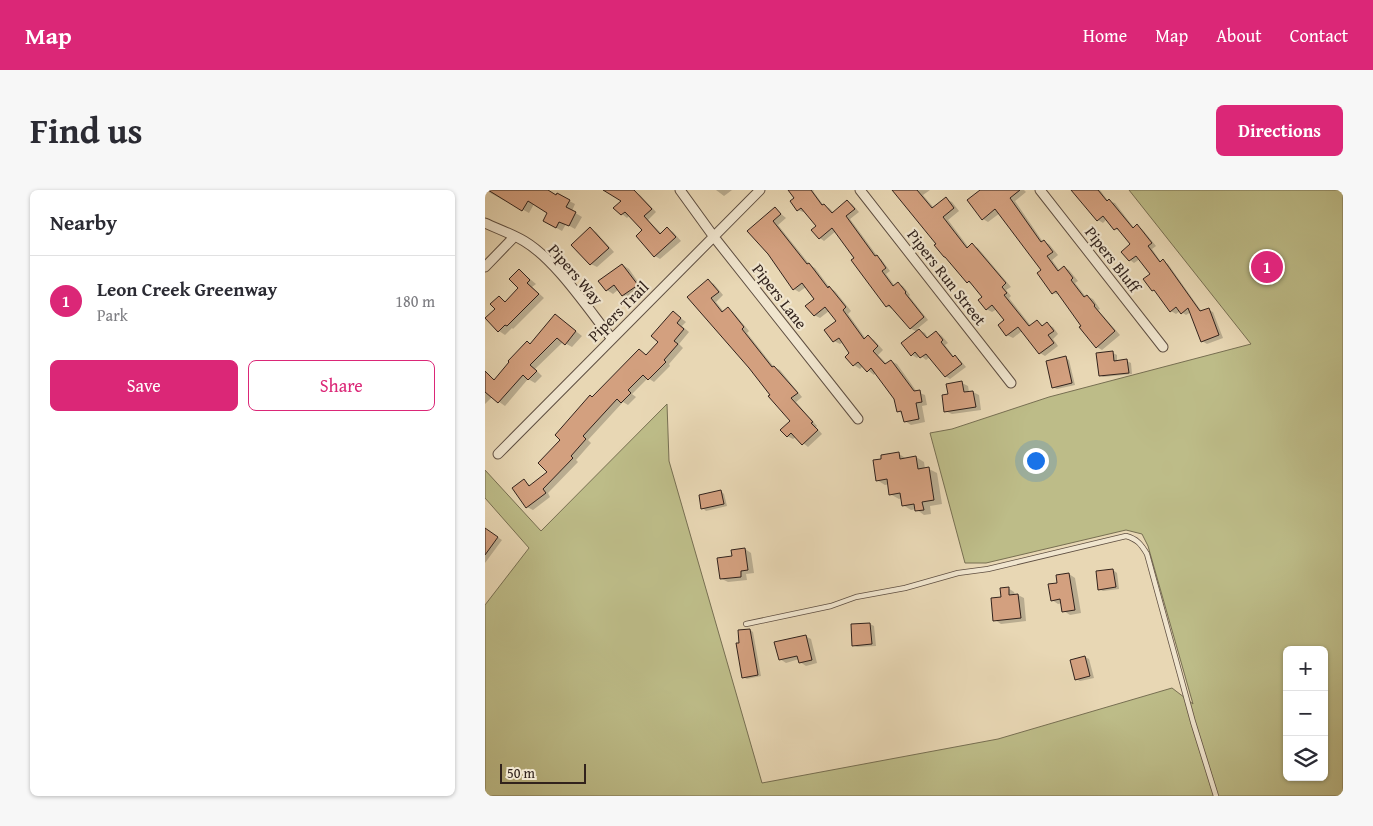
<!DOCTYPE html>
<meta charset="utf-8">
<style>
body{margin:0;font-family:"Gentium Book Plus",serif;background:#f7f7f7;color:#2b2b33}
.controls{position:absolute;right:15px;bottom:15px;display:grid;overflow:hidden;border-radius:8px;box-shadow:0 1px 4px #0004}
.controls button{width:45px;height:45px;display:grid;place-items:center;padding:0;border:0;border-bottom:1px solid #e1e1e2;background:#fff;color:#2b2b33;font:25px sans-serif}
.scale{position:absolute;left:15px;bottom:12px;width:86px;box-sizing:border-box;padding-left:5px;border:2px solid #31221c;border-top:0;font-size:14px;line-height:18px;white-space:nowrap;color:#31221c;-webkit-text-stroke:4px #f0e5ce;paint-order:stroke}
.you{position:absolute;left:550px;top:270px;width:18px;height:18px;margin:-12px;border:4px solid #fff;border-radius:50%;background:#1a73e8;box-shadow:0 0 0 8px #1a73e833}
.badge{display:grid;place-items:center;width:32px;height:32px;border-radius:50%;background:#db2777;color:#fff;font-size:16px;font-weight:700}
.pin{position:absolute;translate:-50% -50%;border:2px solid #fff;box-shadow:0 1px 5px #0006}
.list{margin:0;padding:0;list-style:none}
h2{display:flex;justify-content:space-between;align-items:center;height:65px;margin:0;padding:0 20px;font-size:21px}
h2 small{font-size:16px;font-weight:400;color:#7c7c81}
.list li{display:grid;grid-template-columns:32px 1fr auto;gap:15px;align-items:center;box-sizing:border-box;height:90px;padding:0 20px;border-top:1px solid #e1e1e2}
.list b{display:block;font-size:19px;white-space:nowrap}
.list p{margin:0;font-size:16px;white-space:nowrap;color:#7c7c81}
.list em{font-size:16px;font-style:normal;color:#7c7c81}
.actions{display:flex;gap:10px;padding:15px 20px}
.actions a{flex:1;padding:11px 0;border:1px solid #db2777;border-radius:8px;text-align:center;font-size:18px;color:#db2777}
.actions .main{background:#db2777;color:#fff}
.icon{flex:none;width:28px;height:28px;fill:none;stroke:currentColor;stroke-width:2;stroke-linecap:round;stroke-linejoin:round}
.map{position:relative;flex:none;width:858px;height:606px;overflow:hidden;border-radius:8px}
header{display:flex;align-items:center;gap:30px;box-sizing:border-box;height:70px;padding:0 25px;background:#db2777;color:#fff}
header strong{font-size:24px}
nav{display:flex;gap:28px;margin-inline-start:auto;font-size:18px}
.intro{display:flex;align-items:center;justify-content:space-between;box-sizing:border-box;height:120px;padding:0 30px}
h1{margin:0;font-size:35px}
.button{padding:12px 22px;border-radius:8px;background:#db2777;color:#fff;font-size:18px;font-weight:700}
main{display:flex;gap:30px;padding:0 30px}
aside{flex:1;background:#fff;border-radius:8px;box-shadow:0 1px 4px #0004}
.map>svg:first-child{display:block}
.green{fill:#bdbc88;stroke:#776f52;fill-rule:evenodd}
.shadow{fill:#0003}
.building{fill:#d3a07f;stroke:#31221c}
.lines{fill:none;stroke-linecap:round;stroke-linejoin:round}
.lane-casing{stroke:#5f4f42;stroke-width:6}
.street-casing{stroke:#5f4f42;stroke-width:11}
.lane{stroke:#f0e5ce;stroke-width:4.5}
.street{stroke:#f0e5ce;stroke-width:9}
.labels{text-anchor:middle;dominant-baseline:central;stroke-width:4.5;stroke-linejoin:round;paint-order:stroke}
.street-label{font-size:16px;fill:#31221c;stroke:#f0e5ce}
</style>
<header>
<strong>Map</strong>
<nav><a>Home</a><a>Map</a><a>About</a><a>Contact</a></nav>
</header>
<div class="intro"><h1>Find us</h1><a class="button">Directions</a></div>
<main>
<aside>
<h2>Nearby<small></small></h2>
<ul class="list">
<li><span class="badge">1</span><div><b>Leon Creek Greenway</b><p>Park</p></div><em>180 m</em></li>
</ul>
<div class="actions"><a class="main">Save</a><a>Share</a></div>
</aside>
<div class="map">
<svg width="858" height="606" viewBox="0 0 858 606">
<rect width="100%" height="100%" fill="#e8d7b4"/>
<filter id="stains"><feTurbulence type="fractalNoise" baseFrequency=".004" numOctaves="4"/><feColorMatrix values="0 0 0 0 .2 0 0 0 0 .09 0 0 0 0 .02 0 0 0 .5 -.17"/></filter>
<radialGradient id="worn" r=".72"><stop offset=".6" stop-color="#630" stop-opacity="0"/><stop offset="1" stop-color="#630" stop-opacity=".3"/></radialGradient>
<!-- green -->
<path class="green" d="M644 0H858V606H0V415L44 358 0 308V280L56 341 182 214 184 271 277 593 513 549 687 498 708 514 663 356 657 344 641 340 501 373H480L445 243 467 239 564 207 766 154ZM802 460H839V587H802Z"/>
<!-- shadow -->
<path class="shadow" d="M0 0H25L20 11Z
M36 0H61L72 7 73 5 90 14 87 21 97 27 90 39 81 34 77 41 59 31 64 22 49 14 44 23 28 14Z
M121 0H147L155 5 171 22 163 30 177 44 183 39 188 42 196 51 175 69 170 66 159 40 145 25 142 28 137 24 138 10Z
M231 0H247L239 6Z
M304 0H329L328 1 339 16 344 18 349 23 363 12 367 14 374 22 365 29 393 67 396 69 405 81 401 84 410 96 413 94 418 96 425 105 424 106 443 130 432 139 440 143 443 148 451 142 456 145 463 153 460 155 469 167 475 170 481 177 465 189 460 186 445 167 441 170 435 165 432 168 427 165 432 142 425 138 408 117 407 119 402 116 371 68 351 41 339 51 335 48 333 36 320 21 318 22 313 20 311 8Z
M408 0H445L438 5 449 18 461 9 467 12 474 21 463 30 484 58 487 55 493 58 526 97 521 100 526 106 524 108 546 136 552 132 559 136 562 134 568 137 573 144 568 149 573 156 560 166 555 163 537 141 528 148 522 145 521 131 512 119 507 122 501 119 499 107 488 95 483 92Z
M494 0H539L541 2 530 11 558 52 564 54 573 65 567 70 575 81 579 77 584 80 593 91 590 93 601 107 602 106 608 109 615 119 613 120 635 145 617 160 612 157 575 105 568 103 557 80 515 23 503 32 498 29Z
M588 0H615L623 11 630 13 649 38 652 36 657 39 671 56 667 59 676 72 678 71 683 74 717 122 723 120 728 122 738 148 722 154 717 151 706 122 701 125 695 121 691 124 686 121 672 103 668 100 667 85 655 69 649 73 645 70 647 54 636 41 630 39 622 29 618 33 613 30Z
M290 19 301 28 293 35 325 75 330 78 345 98 350 101 366 121 363 124 381 149 384 147 389 150 398 160 393 165 402 174 406 171 412 174 432 202 440 205 442 215 437 216 440 232 426 235 420 231 418 224 413 221 410 209 391 182 389 185 378 176 375 179 369 175 361 167 366 163 358 152 355 154 349 151 353 131 344 121 335 128 329 125 330 110 321 97 314 102 309 99 284 64 264 41Z
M105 39 111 42 129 62 112 77 106 74Z
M138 75 144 79 158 99 144 109 138 105 134 99 128 104 122 100Z
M34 80 51 94 47 97 59 108 28 139 27 138 20 145 14 141 1 129 11 119 14 107 21 112 35 97Z
M223 91 229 94 238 105 231 112 239 122 243 119 248 122 264 141 262 143 289 177 295 180 317 207 311 212 332 236 331 237 337 244 323 257 311 247 308 249 302 246 306 231 265 177 204 107Z
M189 123 201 132 197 136 204 142 194 154 198 158 184 174 185 176 169 192 163 188 147 204 151 207 143 215 138 212 103 250 106 253 91 270 93 272 63 303 65 307 48 320 42 317 39 291 46 296 64 282 77 250 107 208 155 161 162 166 175 152Z
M70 125 97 146 87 157 78 152 50 179 57 186 50 193 43 189 20 216 7 207 0 214V190L4 186 11 190 46 155Z
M628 163 632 165V172L642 171 646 173 647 184 618 187 615 185Z
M581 168 584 170 590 195 572 199 568 197Z
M477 193 483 196 484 202H488L494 205 496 220 467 224 460 221Z
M414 264 422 269 431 267 439 272 440 279H444L452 283 457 314 445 316 446 324 439 325 431 319 426 320 418 315 417 308 414 309 405 304 404 294 400 295 392 290 398 270Z
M236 301 239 304 242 316 221 321 218 318Z
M0 339 17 350 0 373Z
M260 359 266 363 269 383 261 384 262 390 243 392 237 389 248 367Z
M628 380 632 383 634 399 618 401 614 399Z
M584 384 590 388 596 423 585 425 579 421 577 413 573 414 567 410 573 394Z
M523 398 529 402 530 405H533L539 408 541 431 516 434 510 430 517 409Z
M385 434 389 436 391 456 372 457 368 455 367 435Z
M265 440 268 442 276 486 262 489 258 487 255 454Z
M320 446 326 449 332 473 321 476 315 472 314 469 301 473 295 469Z
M600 467 604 469 609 488 595 491 591 489Z"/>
<!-- building -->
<path class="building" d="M3 0H63L71 5 72 3 85 10 81 17 91 22 84 36 74 32 71 38 58 31 62 23 43 11 37 21Z
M118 0H149L167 19 159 26 175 44 182 37 191 47 169 67 151 46 157 40 140 22 136 25 128 18 136 11Z
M303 0H326L337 15 339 14 347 23 362 10 370 19 361 26 390 66 392 65 401 78 397 81 408 96 413 92 421 102 420 103 439 127 425 139 404 115 401 117 366 70 369 68 347 38 334 49 326 40 331 36 316 18 312 21 305 11 309 8Z
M407 0H432L447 18 461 7 469 18 458 27 482 58 487 53 521 93 517 97 522 103 519 105 544 136 552 130 557 136 562 132 569 141 563 145 569 153 554 164 533 137 521 146 513 135 519 130 507 115 501 120 493 110 497 107 484 91 482 93 460 67H459L449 55 451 54Z
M495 0H535L525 8 556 52 559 50 568 62 562 66 573 81 579 76 588 88 586 90 599 107 602 105 610 115 609 116 630 141 611 158 594 137 596 136 571 101 567 104 552 83 556 80 510 19 497 30 482 10Z
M586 0H613L622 11 624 9 648 38 652 34 667 53 663 56 675 72 678 69 715 121 724 118 734 145 716 152 703 118 696 124 691 117 685 122 669 100 667 101 658 89 665 84 651 66 644 71 636 62 645 54 632 38 629 40 618 26 612 31Z
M290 17 296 24 288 31 322 74 324 73 343 98 344 96 361 117 358 120 379 149 383 145 393 156 388 161 400 174 406 170 429 201 435 200 437 212 431 213 434 229 419 232 416 221 412 222 409 209 386 178 382 182 373 172 368 176 360 167 364 163 354 148 348 152 339 140 351 131 340 117 329 126 320 116 329 109 317 93 308 100 283 64 262 41Z
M105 37 124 58 105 75 86 55Z
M137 74 153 95 137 106 129 95 121 101 113 91Z
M34 79 45 90 42 93 54 104 22 136 20 135 13 142 0 128 10 119 5 114 14 106 20 112 33 98 24 89Z
M223 89 234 102 226 108 237 122 243 117 259 137 257 139 287 177 289 176 313 203 306 208 328 232 326 233 333 240 317 255 306 243 302 247 295 240 305 231 283 206 285 205 264 178 202 107Z
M188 121 196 128 192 133 199 139 189 151 193 154 179 170 181 172 163 190 158 185 143 200 146 203 136 213 132 209 98 246 101 249 86 266 88 268 58 299 61 303 41 318 27 298 39 289 44 296 62 282 53 273 75 250 70 245 105 205 107 207 154 159 161 165 173 152 166 146Z
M70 124 91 141 80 155 72 148 45 175 52 181 43 190 38 185 13 213 0 202V181L9 190 24 172 23 171 42 151 45 154Z
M434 139 442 148 451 141 458 150 456 152 468 167 470 165 477 174 460 187 441 164 435 168 430 162 426 166 416 153Z
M628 161 629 171 642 169 644 183 614 186 611 163Z
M581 166 587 193 567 198 561 171Z
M477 191 479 202 488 201 491 217 459 222 457 205 463 204 461 194Z
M414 262 415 269 431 266 433 279 444 277 449 310 437 312 439 320 430 321 429 314 417 316 415 303 404 305 402 289 391 291 388 270 396 269V265Z
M236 300 239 314 216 319 214 305Z
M0 338 13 347 0 365Z
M260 358 263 380 256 381V387L235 389 232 368 247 366 246 360Z
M628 379 631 397 613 400 611 381Z
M584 383 590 420 577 422 575 409 566 411 563 394 572 393 571 385Z
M524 397V405L533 404 536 428 508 431 506 408 516 407 515 398Z
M385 433 387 454 367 456 366 434Z
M265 439 273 485 257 488 251 453H254L253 440Z
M321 445 327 470 314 473 312 466 294 470 289 452Z
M600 466 605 486 590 490 585 470Z"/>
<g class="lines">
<defs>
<path id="lane" d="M261 434 346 416 371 407 420 398 473 383 503 379 641 346C652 349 656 354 662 364L708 532 731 606"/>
<path id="street" d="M195 0 229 47 373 229
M375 0 526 193
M555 0 678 157
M0 33C13 39 27 44 39 51 71 70 103 119 127 149
M0 77 29 47
M13 264 275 0"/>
</defs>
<!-- lane casing -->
<use href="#lane" class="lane-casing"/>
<!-- street casing -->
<use href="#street" class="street-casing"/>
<!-- lane -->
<use href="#lane" class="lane"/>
<!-- street -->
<use href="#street" class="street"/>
</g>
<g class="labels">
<!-- street labels -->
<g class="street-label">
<text transform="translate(628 69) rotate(52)">Pipers Bluff</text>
<text transform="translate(91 84) rotate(49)">Pipers Way</text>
<text transform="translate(462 87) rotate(52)">Pipers Run Street</text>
<text transform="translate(295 106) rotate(52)">Pipers Lane</text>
<text transform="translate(133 121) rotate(-45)">Pipers Trail</text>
</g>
</g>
<rect width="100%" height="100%" filter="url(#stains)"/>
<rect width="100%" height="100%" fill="url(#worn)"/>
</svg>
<div class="controls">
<button>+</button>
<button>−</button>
<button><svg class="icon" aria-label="layers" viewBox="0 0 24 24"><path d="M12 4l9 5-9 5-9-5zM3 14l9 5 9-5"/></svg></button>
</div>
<div class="scale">50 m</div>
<div class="you"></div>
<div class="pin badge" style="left:782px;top:77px">1</div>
</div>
</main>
